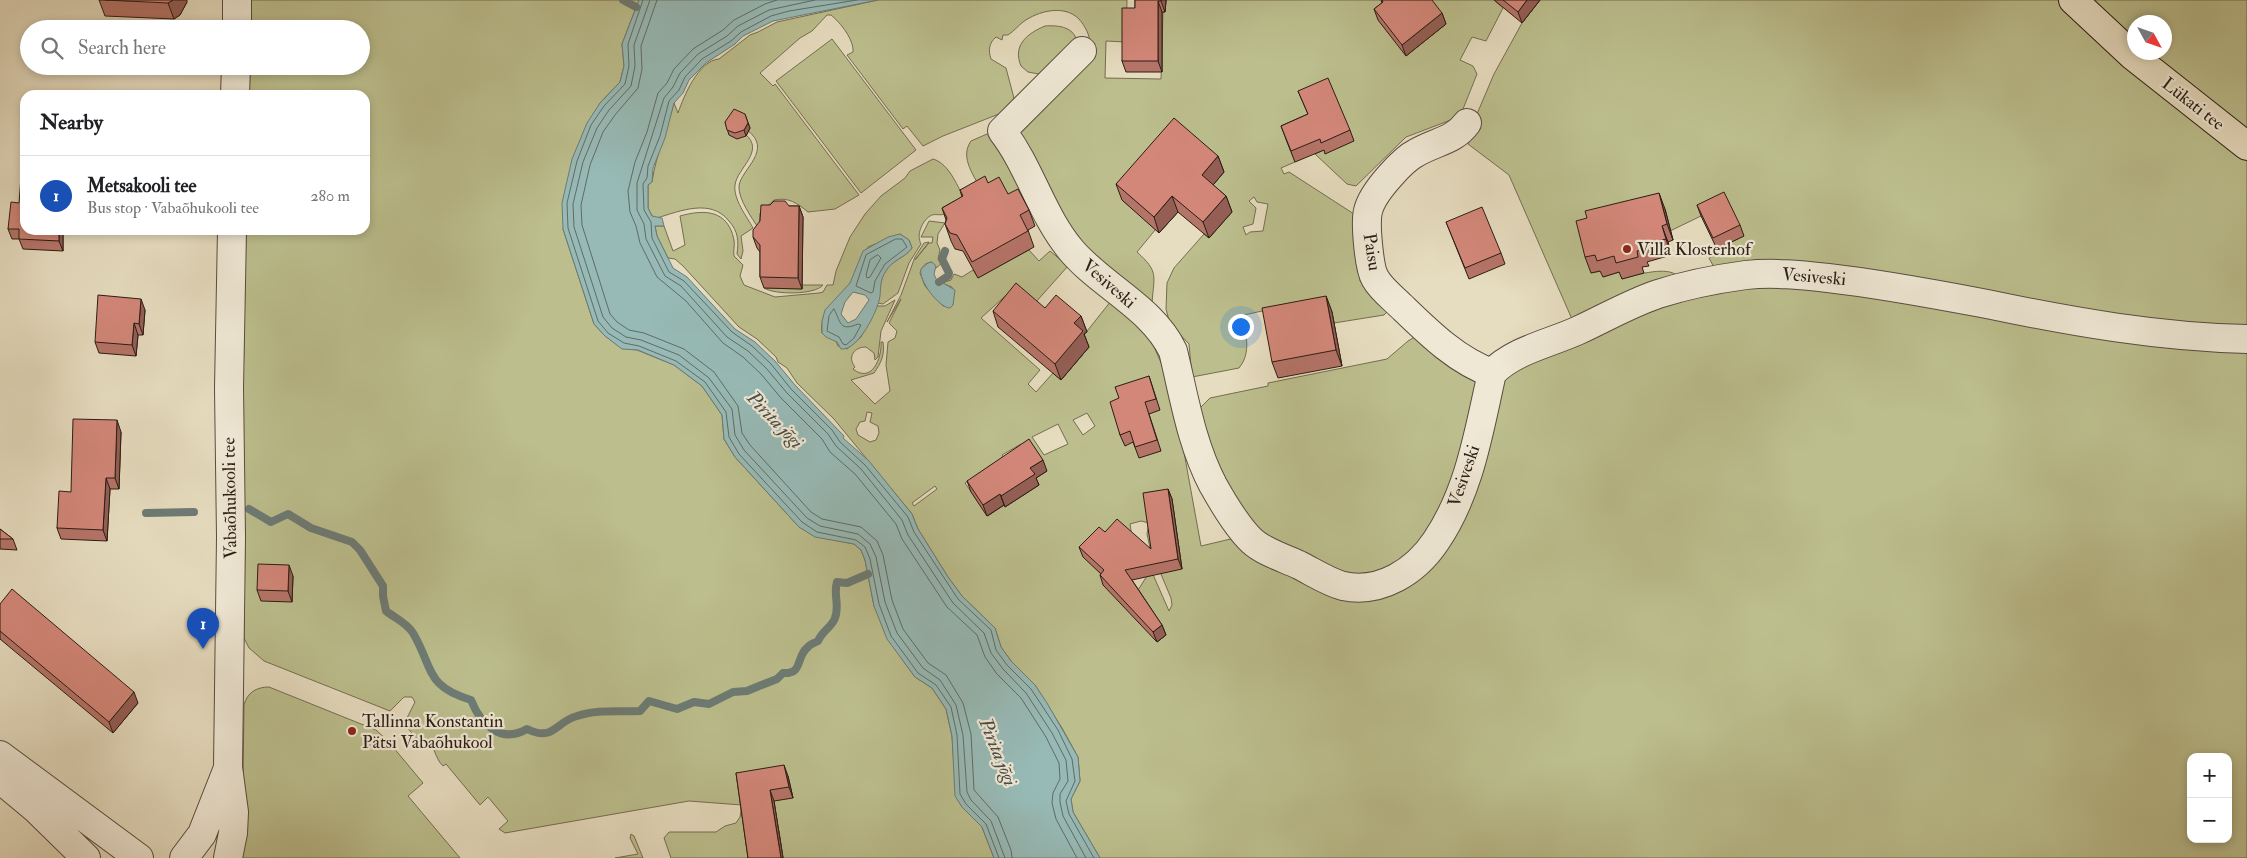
<!DOCTYPE html>
<meta charset="utf-8">
<style>
body{margin:0;font-family:"IM FELL Double Pica",serif;background:#f2f2f2;color:#202124}
.controls{position:absolute;right:15px;bottom:15px;display:grid;overflow:hidden;border-radius:10px;box-shadow:0 2px 8px #0003}
.controls button{width:45px;height:45px;display:grid;place-items:center;padding:0;border:0;border-bottom:1px solid #e0e0e0;background:#fff;color:#202124;font:25px sans-serif}
.compass{position:absolute;left:2127px;top:15px;width:45px;height:45px;border-radius:50%;background:#fff;box-shadow:0 2px 8px #0003;rotate:130deg}
.you{position:absolute;left:1240px;top:326px;width:18px;height:18px;margin:-12px;border:4px solid #fff;border-radius:50%;background:#1a73e8;box-shadow:0 0 0 8px #1a73e833}
.badge{display:grid;place-items:center;width:32px;height:32px;border-radius:50%;background:#b45309;color:#fff;font-size:16px;font-weight:700}
.pin{position:absolute;translate:-50% -41px;filter:drop-shadow(0 1px 2px #0008)}
.pin::after{content:'';position:absolute;top:26px;width:18px;height:15px;background:inherit;clip-path:polygon(0 0,100% 0,50% 100%)}
.list{margin:0;padding:0;list-style:none}
h2{display:flex;justify-content:space-between;align-items:center;height:65px;margin:0;padding:0 20px;font-size:21px}
h2 small{font-size:16px;font-weight:400;color:#757577}
.list li{display:grid;grid-template-columns:32px 1fr auto;gap:15px;align-items:center;box-sizing:border-box;height:80px;padding:0 20px;border-top:1px solid #e0e0e0}
.list b{display:block;font-size:19px;white-space:nowrap}
.list p{margin:0;font-size:16px;white-space:nowrap;color:#757577}
.list em{font-size:16px;font-style:normal;color:#757577}
.icon{flex:none;width:28px;height:28px;fill:none;stroke:currentColor;stroke-width:2;stroke-linecap:round;stroke-linejoin:round}
.map{position:relative;flex:none;width:2247px;height:858px;overflow:hidden}
.search{position:absolute;background:#fff;box-shadow:0 2px 8px #0003;left:20px;top:20px;width:350px;height:55px;display:flex;align-items:center;gap:12px;box-sizing:border-box;padding:0 18px;border-radius:28px;color:#757577;font-size:19px}
.panel{position:absolute;background:#fff;box-shadow:0 2px 8px #0003;left:20px;top:90px;width:350px;height:145px;border-radius:15px}
.map>svg:first-child{display:block}
.green{fill:#bcbe8d;stroke:#746d50;fill-rule:evenodd}
.water{fill:#97bab6;stroke:#6c7b75;fill-rule:evenodd}
.lines{fill:none;stroke-linecap:round;stroke-linejoin:round}
.shore{stroke:#616b65;stroke-width:1}
.stream{stroke:#6c7b75;stroke-width:8}
.minor-casing{stroke:#5a4c3f;stroke-width:30}
.major-casing{stroke:#2b1c14;stroke-width:30}
.minor{stroke:#efe8d5;stroke-width:28}
.major{stroke:#e6dcbf;stroke-width:28}
.wall{fill:#b57468;stroke:#2b1c14}
.shaded-wall{fill:#945e55;stroke:#2b1c14}
.building{fill:#d38779;stroke:#2b1c14}
.poi-dot{fill:#8f2418;stroke:#efe8d5;stroke-width:2}
.labels{text-anchor:middle;dominant-baseline:central;stroke-width:4.5;stroke-linejoin:round;paint-order:stroke}
.street-label{font-size:18px;fill:#2b1c14;stroke:#efe8d5}
.poi-label{font-size:18px;fill:#2b1c14;stroke:#efe8d5;text-anchor:start}
.water-label{font-size:19px;font-style:italic;fill:#4b4b45;stroke:#efe8d5}
</style>
<div class="map">
<svg width="2247" height="858" viewBox="0 0 2247 858">
<rect width="100%" height="100%" fill="#e6dcbf"/>
<filter id="stains"><feTurbulence type="fractalNoise" baseFrequency=".004" numOctaves="4"/><feColorMatrix values="0 0 0 0 .2 0 0 0 0 .09 0 0 0 0 .02 0 0 0 .5 -.17"/></filter>
<radialGradient id="worn" r=".72"><stop offset=".6" stop-color="#630" stop-opacity="0"/><stop offset="1" stop-color="#630" stop-opacity=".3"/></radialGradient>
<!-- green -->
<path class="green" d="M249 0H639L622 44 624 66 620 82 600 103 563 229 594 324 605 336 622 348 637 350 674 365 702 386 722 415 724 439 735 457 799 527 815 536 854 544 861 550 865 560 874 606 902 659 915 677 932 688 946 709 952 736 956 796 962 807 982 827 994 858H783L779 831 750 858H671L664 838 669 832H716L725 826 736 823 740 817 742 805 689 801 505 833 499 829 508 821 488 797 480 805 446 764 443 766C434 757 436 747 425 738L420 742 404 724 415 702 412 697H404L390 711 264 661 249 648 244 638 245 531 242 443 246 230H365V95H248L249 66H361V29H249Z
M878 0H1127L1126 42 1106 41 1105 78 1161 79 1163 12H1165L1166 0H1494L1503 8 1486 41 1472 37 1460 60 1473 66 1477 74 1459 119 1456 118 1406 137 1356 186 1347 184 1315 154 1324 150 1326 154 1312 125 1285 137 1295 162 1281 168 1284 174 1289 172 1354 214 1363 231 1360 281 1387 312 1384 315 1334 323 1271 309 1244 315C1245 335 1252 352 1239 368L1192 377 1189 344 1170 324 1166 309 1167 283 1174 268 1204 234 1209 238 1207 191 1223 172 1122 200 1156 229 1137 252C1159 272 1154 275 1152 303L1078 245 1016 134 1090 44C1090 35 1085 26 1079 19 1064 4 1038 11 1023 22 1018 26 1014 31 1008 35H1003L1002 40 996 37C989 43 988 50 991 59L1006 68 1015 102 1009 110 943 136 923 146 907 126 903 129 847 55 853 52C854 40 841 23 831 15H827L812 31 800 38 760 73 773 86 775 84 859 195 835 209 808 212C797 203 789 197 774 200L760 213 759 229C752 218 738 199 739 186 741 169 774 150 747 130L745 134C766 151 737 168 735 185 733 199 747 217 753 228L741 236 743 251 741 259 737 254C739 241 738 231 729 221 711 198 680 211 657 218L652 216 648 208V185L652 182C656 155 667 129 674 103L678 113C684 96 698 61 719 59L750 35 758 32 777 22ZM1254 197 1257 202 1268 204 1263 231 1250 232 1246 235 1243 227 1253 224 1256 208 1249 201Z
M1540 0H2247V858H1100L1073 812 1071 799 1080 781 1078 757 1062 728 1035 685 1011 661 1001 647 995 628 962 596 948 577 918 529 912 514 834 419 797 383 787 368 778 362 776 357 757 339 739 327 683 266 675 259 668 258 657 236 655 226H664L673 251 685 245 680 216C705 209 728 210 734 240 735 245 733 251 734 256L743 265 740 276 744 285 775 297 819 293 823 292 827 285H833L836 271 850 237 865 214 881 196 905 178 910 171 933 159C950 164 958 188 966 202 959 206 952 211 945 214 940 216 934 213 930 216 922 221 916 235 921 244L909 263 898 293 883 304 877 303C882 289 877 279 890 265 897 259 906 256 912 248L909 240 900 234 868 247C862 260 856 275 848 286 836 303 819 309 822 333L836 341 838 346 847 349 861 337 876 306H885L895 300 881 331 878 357 875 360 874 353 866 347C854 347 847 357 855 367L853 369C872 384 882 358 881 342H883C885 355 881 363 874 373L851 380 875 404 890 391 886 365 888 342 895 338 897 331 889 323 901 299 887 322 901 295 915 257 924 243 929 242 915 260 929 243H932L933 237H921L929 221 945 223 938 234 937 243 940 250 938 259 941 264 936 268 932 262C925 263 922 266 920 273L925 286 943 306 953 305 952 287 942 283 951 280 954 274 962 277 973 270 978 278 1029 250 1039 261 1050 251 1068 266 1035 303 1014 288 981 318 1040 370 1028 384 1036 392 1053 373 1061 380 1089 347 1080 340 1111 301 1148 333 1162 365 1168 364 1201 546 1239 537 1221 476 1196 412 1210 398 1268 386V383L1387 359 1408 341 1418 335 1470 372 1715 269 1709 258 1719 253 1717 249 1744 236 1701 216 1670 231 1664 209 1591 273 1601 271 1603 277 1620 272 1622 279C1635 275 1663 267 1675 274L1677 280 1575 326 1509 175 1468 144 1471 139V128L1494 74 1522 23ZM2134 22H2164V52H2134ZM867 412 872 413 870 422 878 426 879 433 876 440 870 442 858 435 856 429 860 422 865 421ZM1087 413 1095 426 1083 435 1073 420ZM1058 424 1068 444 1044 455 1032 437ZM1021 444 1026 451 1006 461 1002 455ZM977 475 1006 507 1004 505 988 516 965 483ZM935 486 937 489 914 506 912 503ZM1141 521 1149 523 1147 534 1150 548 1171 598 1172 605 1169 611 1151 570 1132 537 1130 524ZM1089 562 1147 576 1138 590 1111 583ZM2191 757H2228V839H2191Z
M1045 26C1059 25 1076 27 1077 44L1044 75 1028 72 1021 66C1012 45 1028 33 1045 26Z
M832 39 916 150 861 193 776 81Z
M987 134 995 138 1026 188 1008 198 983 193C975 177 959 158 971 141Z
M802 285H823C815 295 775 295 764 288L802 289Z
M269 687 376 730 388 741 423 783 408 796 460 858H242L244 705C247 693 256 687 269 687Z
M631 834 634 836 643 858H615L638 854 630 838Z"/>
<!-- water -->
<path class="water" d="M639 0H878L773 21 743 36 735 44 706 63 689 80 683 93 674 103 665 138 653 168 652 182 648 185V208L652 216 662 218 664 226H655L657 236 673 268 687 277 735 329 755 342 775 361 795 385 844 436 843 438 869 461 912 514 918 529 948 577 962 596 995 628 1001 647 1011 661 1035 685 1047 703 1078 757 1080 781 1071 799 1073 812 1100 858H994L982 827 962 807 955 796 952 736 946 709 932 688 915 677 887 639 874 606 865 560 861 550 854 544 815 537 799 527 735 457 724 439 722 415 702 386 674 365 638 350 622 349 605 336 594 324 563 229 562 203 572 159 587 123 600 103 620 82 624 66 622 44Z
M900 234 909 240 912 248C905 258 892 260 886 271 880 280 881 286 880 296 878 311 858 351 841 349L837 342 826 337 822 333V321L825 310 850 283 863 251 888 237ZM853 292 865 295 869 300 856 319 848 323 841 314 845 302Z
M928 263 932 262 936 266 934 274 936 279 955 290 953 305 950 308C939 308 918 280 921 269Z"/>
<g class="lines">
<!-- shore -->
<path class="shore" d="M643 0 628 44 629 66 625 84 604 106 591 125 577 161 567 203 568 228 598 321 608 333 624 343 639 346 676 361 705 382 726 412 729 437 739 454 802 522 817 532 856 540 865 547 870 559 879 604 891 636 918 673 936 685 951 707 957 735 960 794 966 804 986 824 999 858
M650 0 634 45 635 66 631 86 609 110 597 128 583 162 573 204 574 227 603 317 612 328 626 337 641 340 679 355 709 378 732 409 735 435 744 450 807 518 820 526 858 534 870 544 876 557 885 602 897 633 923 668 940 680 956 705 963 735 967 792 971 800 991 821 1005 858
M657 0 641 46 642 69 638 88 615 115 603 132 590 165 581 205 582 225 610 314 617 322 629 330 644 333 684 349 714 372 738 406 742 433 750 445 811 512 822 519 861 527 877 541 883 555 892 600 903 629 928 663 946 675 963 703 971 734 974 790 998 817 1011 850 1012 858
M777 0 765 4 734 20 723 30 693 49 674 69 667 83 658 93 647 132 635 162 628 191 630 212 636 226 640 243 657 277 686 301 723 343 743 357 761 374 781 398 822 439 830 452 855 474 896 524 902 539 947 607 977 635 985 657 997 674 1021 698 1046 737 1059 763 1060 779 1053 793 1052 803 1056 819 1077 858
M815 0 769 10 738 26 727 36 698 54 680 73 673 87 664 98 637 183V210L644 224 646 239 665 276 681 286 727 337 748 351 766 368 787 393 828 434 836 446 861 469 902 520 908 535 953 603 984 633 991 653 1003 669 1026 693 1052 733 1066 760 1068 781 1060 794V802L1063 816 1086 858
M857 0 789 11 771 16 741 32 731 41 702 59 685 77 679 90 669 101 660 136 648 166 647 178 643 184 644 210 651 222 652 238 669 272 684 281 732 332 752 346 771 364 791 389 832 430 840 442 865 465 908 517 914 532 958 599 991 630 996 650 1007 665 1031 689 1058 730 1072 759 1075 781 1066 801 1069 814 1094 858
M896 239H902L907 247 885 264 875 281 873 292 871 293 856 286 866 255Z
M878 255 881 258 870 277 867 278 866 275 870 260Z
M834 309C841 322 839 332 858 324L861 325 854 338 846 345 843 344 839 337 827 331 829 316Z"/>
<!-- stream -->
<path class="stream" d="M623 0 636 7
M939 282 948 276 949 273 942 259 945 251
M249 509 271 522 288 514 311 528 352 542 360 550 383 586V596L386 611C395 618 407 623 413 633 434 669 425 686 471 700 481 725 501 744 527 729 554 742 555 722 577 716 597 709 619 712 640 711L649 701 677 709 694 702 709 704 733 692 747 691 759 686 777 679 783 673C804 674 795 657 808 647 810 644 815 643 818 641 822 631 832 627 835 618 840 605 833 595 837 582L847 583 868 574
M146 513 194 512"/>
<defs>
<path id="minor" d="M237 29V0
M1082 51 1002 131C1030 167 1041 214 1071 250 1101 286 1152 307 1173 351 1184 396 1191 443 1213 485 1222 501 1238 528 1252 541 1264 552 1284 558 1299 565 1313 572 1328 582 1343 586 1381 594 1416 571 1436 541 1470 491 1479 430 1492 373 1514 350 1551 343 1579 330 1605 318 1631 303 1658 294 1686 285 1716 279 1746 275 1773 272 1801 275 1828 278 1882 284 1934 294 1987 304 2073 322 2159 337 2247 339
M235 95 236 66
M1467 123C1454 141 1434 142 1416 153 1406 158 1397 168 1390 176 1382 185 1371 198 1368 211 1365 223 1369 268 1375 278 1381 289 1392 297 1401 306 1428 332 1457 361 1492 373
M0 755 139 858
M0 779 36 809 86 858
M184 858 202 834 228 768
M228 858 233 833 234 812 228 767 231 537 229 388 232 230"/>
<path id="major" d="M2073 0 2133 56 2247 146"/>
</defs>
<!-- minor casing -->
<use href="#minor" class="minor-casing"/>
<!-- major casing -->
<use href="#major" class="major-casing"/>
<!-- minor -->
<use href="#minor" class="minor"/>
<!-- major -->
<use href="#major" class="major"/>
</g>
<!-- wall -->
<path class="wall" d="M99 0 187 2 180 15 174 19 105 16Z
M1135 0H1166L1165 12H1162V72H1126L1122 61 1135 8Z
M1381 0 1442 13 1446 24 1406 56 1378 20 1374 9 1382 3Z
M1494 0H1540L1522 23Z
M1298 91 1350 130 1354 141 1325 154 1324 150 1295 162 1281 126 1308 114Z
M745 114 750 128 746 136 737 139 729 135 725 122Z
M1218 156 1224 172 1213 185 1226 196 1232 212 1209 238 1178 212 1159 233 1122 200 1116 184Z
M988 183 1008 194 1029 210 1035 226 1028 230 1034 247 978 278 963 251 955 249 951 241 945 224 946 220 942 208 962 197 960 190Z
M19 203 25 230H63V251L23 249 19 239H12L8 229Z
M1697 205 1740 225 1744 236 1717 249 1701 216Z
M789 206H799L803 217 802 289 764 288 760 277V252L757 248 753 237Z
M1665 209 1673 240 1668 242 1671 255 1647 262 1649 266 1642 267 1644 273 1622 279 1619 272 1603 277 1600 271 1591 273 1585 257Z
M1446 222 1501 253 1505 264 1469 279Z
M1326 296 1332 312 1342 366 1278 378 1272 362Z
M1045 308 1081 316 1087 332 1084 334 1089 347 1061 380 998 327 993 311Z
M145 310 143 335H138L136 356 99 353 95 342Z
M1149 376 1160 410 1149 414 1161 451 1139 458 1133 442 1125 446 1120 435 1119 398Z
M121 432 119 489H110L107 541 61 539 57 528 71 492Z
M1047 471 1036 478 1039 485 1005 507 1004 505 987 516 971 492 967 481Z
M1168 489 1172 499 1182 569 1132 580 1162 625 1166 635 1157 642 1103 585 1100 575 1101 574 1083 557 1079 547 1105 532 1151 549Z
M0 529 13 539 17 550 0 549Z
M293 576 292 602 261 601 257 590Z
M0 604 138 703 113 733 0 639Z
M736 773 788 776 793 798 774 801 783 858H748Z"/>
<!-- shaded-wall -->
<path class="shaded-wall" d="M173 0H187V2L180 15 174 19 168 3Z
M1161 0H1166L1165 12 1161 1Z
M1527 0H1540L1522 23 1518 12Z
M1158 1 1162 12V72L1158 61Z
M1442 13 1446 24 1406 56 1402 45Z
M748 123 750 128 746 136 744 130Z
M1218 156 1224 172 1208 191 1202 175Z
M1659 193 1665 209 1673 240 1667 224Z
M1172 196 1178 212 1159 233 1154 217Z
M1226 196 1232 212 1209 238 1203 222Z
M799 206 803 217 802 289 798 278Z
M1662 226 1668 242 1671 255 1666 239Z
M59 230H63V251L59 241Z
M1326 296 1332 312 1342 366 1336 350Z
M141 299 145 310 143 335 139 324Z
M1081 316 1087 332 1084 334 1089 347 1061 380 1055 364 1074 323Z
M134 323 138 335 136 356 132 345Z
M117 420 121 432 119 489 115 478Z
M1043 460 1047 471 1036 478 1039 485 1005 507 1001 496 1030 468Z
M106 478 110 489 107 541 103 530Z
M1168 489 1172 499 1182 569 1178 559Z
M1000 494 1004 505 987 516 983 505Z
M289 565 293 576 292 602 288 591Z
M1162 625 1166 635 1157 642 1153 632Z
M134 692 138 703 113 733 109 722Z
M784 765 788 776 793 798 789 787Z
M770 790 774 801 783 858H781Z"/>
<!-- building -->
<path class="building" d="M105 0H173L168 3Z
M1135 0H1161V1H1158V61H1122V8H1135Z
M1382 0H1432L1442 13 1402 45 1374 9 1383 2Z
M1503 0H1527L1518 12Z
M1328 78 1350 130 1321 143 1320 139 1291 151 1281 126 1308 114 1298 91Z
M734 109 745 114 748 123 744 130 735 133 727 130 725 122Z
M1174 118 1218 156 1202 175 1226 196 1203 222 1172 196 1154 217 1116 184Z
M985 176 988 183 999 177 1008 194 1018 189 1029 210 1020 215 1028 231 972 262 957 235 950 233 945 224 947 218 942 208 963 196 960 190Z
M21 177H25V230H59V241L19 239V229H8L11 202 19 203Z
M1724 192 1740 225 1713 238 1697 205Z
M1659 193 1667 224 1662 226 1666 239 1642 245 1643 250 1637 251 1638 257 1616 263 1614 256 1597 261 1595 255 1585 257 1576 221 1587 218 1585 211Z
M774 201H785L789 206H799L798 278 760 277V245L753 237V230L760 221 761 205H770Z
M1482 207 1501 253 1465 268 1446 222Z
M1016 283 1045 308 1056 295 1081 316 1074 323 1083 331 1055 364 993 311Z
M98 295 141 299 139 324 134 323 132 345 95 342Z
M1326 296 1336 350 1272 362 1262 308Z
M1149 376 1156 399 1145 402 1157 440 1135 447 1130 431 1120 435 1110 402 1119 398 1115 387Z
M73 419 117 420 115 478H106L103 530 57 528 59 491 71 492Z
M1029 439 1043 460 1030 468 1035 474 1001 496 1000 494 983 505 967 481Z
M1168 489 1178 559 1125 570 1162 625 1153 632 1100 575 1104 570 1079 547 1099 527 1105 532 1117 519 1151 549 1143 493Z
M0 529 13 539H0Z
M258 564 289 565 288 591 257 590Z
M12 589 134 692 109 722 0 631V604Z
M784 765 789 787 770 790 781 858H748L736 773Z"/>
<!-- markers -->
<g class="poi-dot">
<circle cx="1627" cy="249" r="5"/>
<circle cx="352" cy="731" r="5"/>
</g>
<g class="labels">
<!-- street labels -->
<g class="street-label">
<text transform="translate(2193 104) rotate(38)">Lükati tee</text>
<text transform="translate(1372 252) rotate(81)">Paisu</text>
<text transform="translate(1814 277) rotate(5)">Vesiveski</text>
<text transform="translate(1109 284) rotate(41)">Vesiveski</text>
<text transform="translate(1464 476) rotate(-71)">Vesiveski</text>
<text transform="translate(230 498) rotate(-91)">Vabaõhukooli tee</text>
</g>
<!-- poi labels -->
<g class="poi-label">
<text x="1637" y="249">Villa Klosterhof</text>
<text x="362" y="721">Tallinna Konstantin<tspan x="362" dy="21">Pätsi Vabaõhukool</tspan></text>
</g>
<!-- water labels -->
<g class="water-label">
<text transform="translate(775 420) rotate(46)">Pirita jõgi</text>
<text transform="translate(998 752) rotate(68)">Pirita jõgi</text>
</g>
</g>
<rect width="100%" height="100%" filter="url(#stains)"/>
<rect width="100%" height="100%" fill="url(#worn)"/>
</svg>
<div class="controls">
<button>+</button>
<button>−</button>
</div>
<svg class="compass" viewBox="-18 -18 36 36"><path d="M0-13l5 13h-10z" fill="#e53935"/><path d="M0 13l5-13h-10z" fill="#757577"/></svg>
<div class="you"></div>
<div class="pin badge" style="left:203px;top:649px;background:#1a4fb4">1</div>
<div class="search"><svg class="icon" aria-label="search" viewBox="0 0 24 24"><circle cx="10" cy="10" r="6"/><path d="M15 15l6 6"/></svg>Search here</div>
<section class="panel">
<h2>Nearby<small></small></h2>
<ul class="list">
<li><span class="badge" style="background:#1a4fb4">1</span><div><b>Metsakooli tee</b><p>Bus stop · Vabaõhukooli tee</p></div><em>280 m</em></li>
</ul>
</section>
</div>
